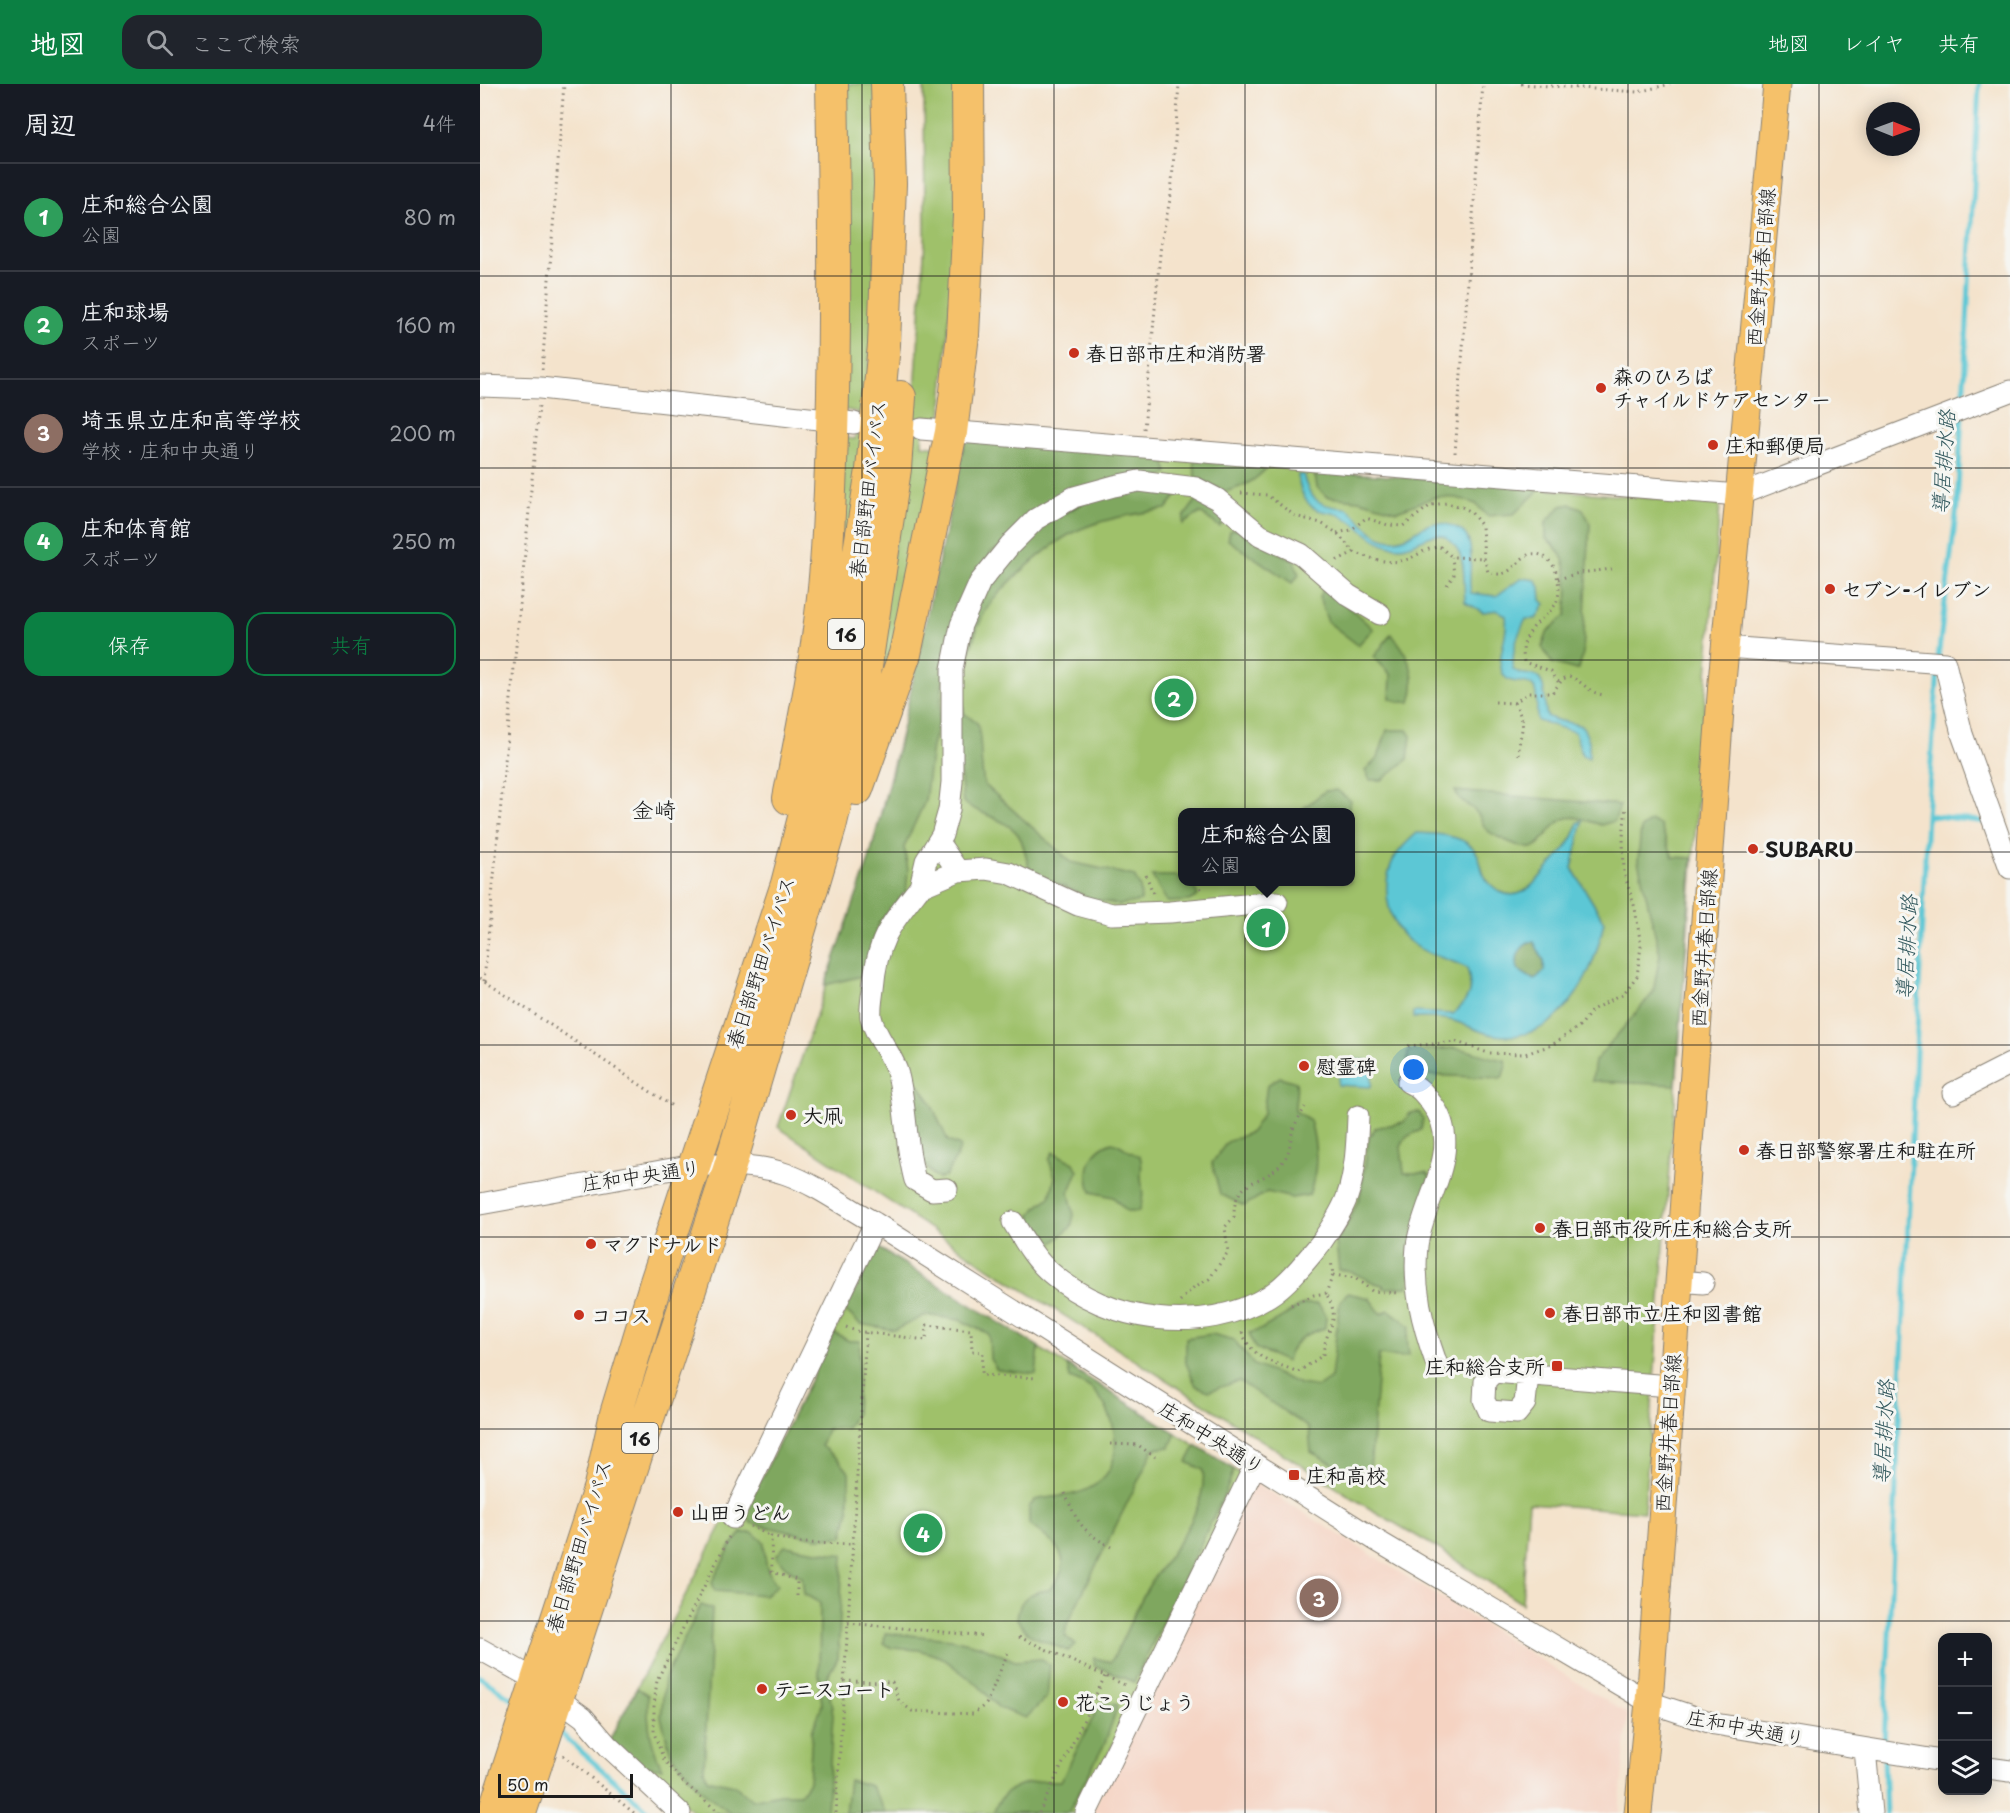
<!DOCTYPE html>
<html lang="ja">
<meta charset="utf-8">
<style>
body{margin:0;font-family:"Playpen Sans","Klee One",sans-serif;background:#20242c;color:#f1f3f6}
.controls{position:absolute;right:18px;bottom:18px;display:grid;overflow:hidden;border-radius:12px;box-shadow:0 3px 15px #0003}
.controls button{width:54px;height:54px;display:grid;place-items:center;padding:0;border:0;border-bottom:2px solid #363941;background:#171b24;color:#f1f3f6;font:30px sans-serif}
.compass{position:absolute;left:1386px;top:18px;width:54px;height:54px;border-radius:50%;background:#171b24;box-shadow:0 3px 15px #0003;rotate:91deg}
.scale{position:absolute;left:18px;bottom:15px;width:135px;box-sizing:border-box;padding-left:6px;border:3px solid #1c1c1c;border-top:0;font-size:16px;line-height:21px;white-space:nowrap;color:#1c1c1c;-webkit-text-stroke:4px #f6f6f2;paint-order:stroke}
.you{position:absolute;left:934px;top:986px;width:21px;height:21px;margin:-15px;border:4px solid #fff;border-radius:50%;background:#1a73e8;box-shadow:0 0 0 9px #1a73e833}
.badge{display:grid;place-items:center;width:39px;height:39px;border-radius:50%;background:#0b8043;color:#fff;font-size:20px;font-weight:700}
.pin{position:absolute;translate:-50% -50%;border:3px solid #fff;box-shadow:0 2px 6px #0006}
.popup{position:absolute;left:698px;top:724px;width:177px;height:78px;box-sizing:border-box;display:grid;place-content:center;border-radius:12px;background:#171b24;filter:drop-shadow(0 2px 4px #0005);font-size:20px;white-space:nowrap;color:#9ea1a6}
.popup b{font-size:22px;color:#f1f3f6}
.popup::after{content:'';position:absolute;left:50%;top:100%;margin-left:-12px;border:12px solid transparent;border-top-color:#171b24}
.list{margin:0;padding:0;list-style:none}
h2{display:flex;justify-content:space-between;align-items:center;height:78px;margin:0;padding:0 24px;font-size:26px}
h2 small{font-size:20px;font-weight:400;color:#9ea1a6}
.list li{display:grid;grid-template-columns:39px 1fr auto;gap:18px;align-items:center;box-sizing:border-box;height:108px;padding:0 24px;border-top:2px solid #363941}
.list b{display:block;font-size:22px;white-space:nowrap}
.list p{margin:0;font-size:20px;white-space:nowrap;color:#9ea1a6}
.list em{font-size:20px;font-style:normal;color:#9ea1a6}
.actions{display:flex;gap:12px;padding:18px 24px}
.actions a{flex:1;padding:14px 0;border:2px solid #0b8043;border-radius:18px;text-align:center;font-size:21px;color:#0b8043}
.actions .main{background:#0b8043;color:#fff}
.icon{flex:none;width:33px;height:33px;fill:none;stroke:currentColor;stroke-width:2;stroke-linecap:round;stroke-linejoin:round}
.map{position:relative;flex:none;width:1530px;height:1729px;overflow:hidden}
header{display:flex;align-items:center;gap:36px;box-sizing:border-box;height:84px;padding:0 30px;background:#0b8043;color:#fff}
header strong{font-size:28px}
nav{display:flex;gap:33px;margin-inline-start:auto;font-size:21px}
.search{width:420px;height:54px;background:#20242c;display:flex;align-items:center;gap:15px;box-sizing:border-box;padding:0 21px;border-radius:18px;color:#9ea1a6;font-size:22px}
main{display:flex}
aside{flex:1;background:#171b24}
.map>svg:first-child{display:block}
.built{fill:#f5d3c2}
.green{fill:#9fc16a;stroke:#5e6e43;stroke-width:1.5;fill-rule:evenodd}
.forest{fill:#7fa75e;stroke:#4e623d;stroke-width:1.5}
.water{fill:#5bc7d5;stroke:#3c7278;stroke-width:1.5;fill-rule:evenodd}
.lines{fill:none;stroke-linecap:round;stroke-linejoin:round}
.stream{stroke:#5bc7d5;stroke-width:5}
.minor-casing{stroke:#888074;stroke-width:23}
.major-casing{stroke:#888074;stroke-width:29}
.highway-casing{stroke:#888074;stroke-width:34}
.path{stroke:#888074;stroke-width:3;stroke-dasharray:1.5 4.5;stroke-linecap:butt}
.minor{stroke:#fff;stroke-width:21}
.major{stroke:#f5c16b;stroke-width:27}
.highway{stroke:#f5c16b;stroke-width:32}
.grid{fill:none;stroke:#1c1c1c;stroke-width:1.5;stroke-opacity:0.55}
.poi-dot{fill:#c8321e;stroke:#f6f6f2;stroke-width:2}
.labels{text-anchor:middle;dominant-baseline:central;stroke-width:6;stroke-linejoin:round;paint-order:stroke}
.shield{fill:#f6f6f2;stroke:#5d5d5c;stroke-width:1.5}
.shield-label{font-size:18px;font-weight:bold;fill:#1c1c1c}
.street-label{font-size:20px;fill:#1c1c1c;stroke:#f6f6f2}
.poi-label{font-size:20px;font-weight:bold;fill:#1c1c1c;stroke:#f6f6f2;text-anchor:start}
.water-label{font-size:21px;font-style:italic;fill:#32585d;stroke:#f6f6f2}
.quarter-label{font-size:22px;fill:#1c1c1c;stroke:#f6f6f2}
</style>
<header>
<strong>地図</strong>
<div class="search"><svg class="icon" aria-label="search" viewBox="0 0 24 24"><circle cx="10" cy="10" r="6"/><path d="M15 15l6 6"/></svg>ここで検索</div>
<nav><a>地図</a><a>レイヤ</a><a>共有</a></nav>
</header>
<main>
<aside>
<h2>周辺<small>4件</small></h2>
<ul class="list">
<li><span class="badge" style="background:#2e9e5b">1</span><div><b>庄和総合公園</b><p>公園</p></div><em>80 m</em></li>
<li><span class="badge" style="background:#2e9e5b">2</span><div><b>庄和球場</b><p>スポーツ</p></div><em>160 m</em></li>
<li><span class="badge" style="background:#8d6e63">3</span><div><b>埼玉県立庄和高等学校</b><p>学校 · 庄和中央通り</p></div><em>200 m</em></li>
<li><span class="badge" style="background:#2e9e5b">4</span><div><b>庄和体育館</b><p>スポーツ</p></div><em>250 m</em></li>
</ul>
<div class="actions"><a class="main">保存</a><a>共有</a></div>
</aside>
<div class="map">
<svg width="1530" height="1729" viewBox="0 0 1530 1729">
<rect width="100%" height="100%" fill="#f6f6f2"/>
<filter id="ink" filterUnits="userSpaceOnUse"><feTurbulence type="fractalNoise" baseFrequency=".0167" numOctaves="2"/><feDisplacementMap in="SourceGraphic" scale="12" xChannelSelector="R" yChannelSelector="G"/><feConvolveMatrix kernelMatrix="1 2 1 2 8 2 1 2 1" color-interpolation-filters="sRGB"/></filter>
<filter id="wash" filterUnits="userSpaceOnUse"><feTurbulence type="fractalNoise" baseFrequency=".008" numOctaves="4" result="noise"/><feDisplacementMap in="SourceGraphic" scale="24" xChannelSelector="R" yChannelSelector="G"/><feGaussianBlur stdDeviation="1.35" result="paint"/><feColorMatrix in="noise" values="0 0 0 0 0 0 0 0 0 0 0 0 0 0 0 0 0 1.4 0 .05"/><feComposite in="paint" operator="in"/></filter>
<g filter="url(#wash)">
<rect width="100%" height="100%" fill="#f4e3cc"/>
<!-- built -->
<path class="built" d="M774 1398 1148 1630 1139 1729H612Z"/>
<!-- green -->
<path class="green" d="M361 0H396L394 229 376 416 310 747 358 353 375 355 378 328 360 325Z
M444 0H480L482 75 461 334 444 332 442 361 458 363 408 589 377 683 432 355 445 155Z
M485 356 1240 420 1164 1428 1049 1419 1042 1520 959 1465 887 1423 512 1186 298 1043 389 776 437 586ZM702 728H870V798H702Z
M397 1163 763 1391 600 1729H215L129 1657 245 1435 258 1442Z"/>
<!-- forest -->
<path class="forest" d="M485 356 682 371 688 389 681 393H653L511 468 463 596 459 637 452 662 445 717 424 763 428 786 426 808 399 839 382 892 345 901 389 776 418 665Z
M714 374 788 382C776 397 763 403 744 408L715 393Z
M834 386 1061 404 1034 430 1007 432 996 420 977 414 955 413 917 427 879 416 847 413 837 403Z
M657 404 697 411 686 425C655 430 623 434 594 448 570 460 522 502 508 523 492 547 480 601 484 629L498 640C502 660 500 680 504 700L591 778 654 792 660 803 661 817 639 821 612 815 550 788C547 778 545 762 539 752 528 735 499 731 483 718L475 631 482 564 503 507 523 481 573 433 603 418Z
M717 415 747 431 740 443 720 429 703 440 704 433Z
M1091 420 1103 425 1110 439 1103 569 1099 585 1096 586 1072 579 1062 563 1068 547 1086 531C1089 503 1091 471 1066 455V438L1081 422Z
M756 445 814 477 819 491 812 499 748 456 750 447Z
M843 506 851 507 893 545 878 561 848 538 839 513Z
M911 550C928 567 939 594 930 618H919L910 614 911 591 894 573Z
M907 646H927L931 652 928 675 902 696H890L885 687 898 674Z
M857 706 871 717 868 728H819L845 707Z
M975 707 1140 721 1135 737 1121 741C1094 733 1086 725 1066 752 1062 756 1057 763 1052 764 1044 766 1011 751 1006 745 1002 741 1001 733 997 729 989 719 983 723 975 707Z
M1171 737 1180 741 1193 773 1212 774 1196 1001 1112 997 1115 977 1173 909 1180 871 1158 777 1161 744Z
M672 792H698L702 798H712L718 812 709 817 687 818Z
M1048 858H1054L1064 877V887L1054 896 1038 886C1035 872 1038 867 1048 858Z
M975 964C994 966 1005 974 1025 976L1026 982 1022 994 943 991V986L927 985 928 967Z
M800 993 816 998C818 1009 814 1016 815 1027L830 1036C837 1062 839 1085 829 1111L812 1114 787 1108 764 1122 740 1110 732 1079 747 1058 771 1048 783 1030 787 1001Z
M430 998H437L450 1017 468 1057 480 1062C479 1074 469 1080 467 1092L459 1095C428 1074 433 1032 430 998Z
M939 1028 943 1035 941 1046 926 1053 921 1063 924 1089H946L950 1093 928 1203 903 1204V1201C887 1199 877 1186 859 1186L856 1157 869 1137 880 1112 889 1054 895 1044 924 1038 930 1029Z
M632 1058C644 1061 648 1069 660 1072 663 1081 661 1083 661 1092 662 1106 665 1113 659 1127H647L633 1113 611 1108C604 1086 609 1066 632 1058Z
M573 1068 594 1079 598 1087 589 1109 594 1131 591 1143 572 1160 554 1154C546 1128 551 1128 570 1113L575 1093 569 1076Z
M397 1163 559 1263 556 1290 517 1286 510 1275 509 1250 480 1236 446 1231 415 1246 380 1240 365 1226Z
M867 1209 889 1214 901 1230 909 1226 930 1242 927 1255 929 1271 921 1273 899 1271 889 1399 869 1393 852 1379 831 1368 829 1344 759 1297 729 1307 716 1302 706 1279V1254L732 1250 754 1256 774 1281 820 1300 838 1303 851 1294 860 1218Z
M824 1220H838L846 1231 845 1244C826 1249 810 1259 807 1278L775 1264 769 1249 780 1246Z
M354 1249 369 1257H380L376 1329 367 1344 347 1345 341 1362 358 1375 369 1388V1426L363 1453 336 1454 271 1439 265 1427Z
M587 1281 696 1349 690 1363 673 1365 667 1379 587 1540 585 1552 595 1560 588 1567 548 1550 537 1535C538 1515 549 1508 569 1506 599 1475 575 1460 549 1440V1423L555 1416C577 1411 602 1414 621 1396 645 1374 636 1329 614 1307 608 1301 598 1297 590 1294Z
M716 1361 754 1385 747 1405 654 1598 614 1581V1574L631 1578C645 1553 655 1524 670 1500 691 1468 728 1426 723 1386L707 1378Z
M262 1449H273L284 1458C285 1475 285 1489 298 1501L285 1511 235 1507 232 1498 251 1462Z
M305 1462 363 1471 358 1574 347 1593 353 1631 347 1729H251L222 1707 191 1670 181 1633 185 1594 221 1521 232 1525 224 1686 227 1695 254 1701 272 1716 299 1710H320L329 1698 332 1648 342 1621 339 1592 340 1519 324 1510 322 1493 305 1483 296 1472Z
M405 1549 472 1555 501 1562 535 1577 561 1575 570 1581 567 1613 546 1634 519 1624 498 1601 461 1573 439 1566 412 1564 404 1560Z
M157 1604 168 1611C167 1638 170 1660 182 1684L164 1683 129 1657Z
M621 1618 638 1621 625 1659 588 1729H513C524 1698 553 1696 581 1697Z
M369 1696 391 1702 406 1729H365Z"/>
<!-- water -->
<path class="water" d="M823 390C829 417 841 423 867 424 881 435 892 455 912 456 927 456 933 448 945 442 959 435 985 442 989 458 994 475 987 493 991 509L1016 512 1042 494 1056 496 1060 503 1061 516 1065 520 1056 535H1046C1037 552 1032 565 1033 585 1041 592 1046 589 1055 592 1068 597 1063 621 1067 632 1079 639 1091 637 1103 643L1109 657V674L1102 671 1095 648 1058 637C1055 628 1059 612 1054 604 1047 593 1028 604 1022 588 1016 571 1029 553 1026 532L1018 526 1003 528 985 518C983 495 988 469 967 454 954 444 935 463 920 463 894 463 881 440 860 431 849 427 838 429 830 421 822 413 819 402 818 391Z
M1103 736 1092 784 1124 837C1114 891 1081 961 1014 951 999 949 985 939 970 936 959 933 945 934 933 934V928L973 930C990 916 993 905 987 884 970 874 949 873 933 860 909 843 901 808 911 781 916 768 927 758 937 749 954 750 978 750 991 762 1001 771 999 779 1004 791 1007 798 1013 803 1019 807 1040 819 1054 800 1068 784 1080 771 1095 756 1098 739ZM1048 858H1054L1064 877V887L1054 896 1038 886C1035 872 1038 867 1048 858Z
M871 975 892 977 891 1003 858 1001 859 991 870 992Z"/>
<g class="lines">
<!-- stream -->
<path class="stream" d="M1483 320 1499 0
M1458 574 1477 423 1482 330
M1447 731 1507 738
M0 1593 38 1619
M78 1647 171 1729
M1404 1661 1447 731 1458 586
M1404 1674 1406 1729"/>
</g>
</g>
<g filter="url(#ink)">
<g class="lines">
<defs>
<path id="minor" d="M0 302 60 304 374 339
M441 345 1258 411 1530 307
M1245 563 1465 579 1482 650 1530 784
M458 758 478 787 440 803 446 777 462 751 469 726 472 698V585L481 541 500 498 530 461 556 435 594 413 634 402 659 397 716 404 737 415 780 451 821 470 868 511 900 530
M478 787 506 785 529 789 598 821 632 830 690 828 797 818
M440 803C410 841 397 855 393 905 392 914 390 924 391 933 395 954 414 971 418 991 427 1026 425 1061 435 1096L452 1106 467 1105
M928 998C939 1003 944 1009 951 1019 987 1063 942 1116 937 1162 933 1204 942 1239 956 1278
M1473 1009 1530 980
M0 1120 214 1081C243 1081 278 1080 306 1090 337 1101 366 1123 395 1139L894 1455 1169 1618 1235 1640 1462 1677
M533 1138C544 1156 555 1176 571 1189 628 1239 723 1252 789 1212 808 1200 826 1177 840 1160 850 1145 861 1130 867 1113 876 1088 877 1058 878 1032
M1198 1197 1223 1199
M1048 1291 1045 1319 1037 1329 1009 1327 1004 1316 1005 1297 1014 1288 1190 1302
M253 1434 395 1139
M0 1565 56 1596
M77 1614 103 1633 128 1662 200 1729
M1385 1665 1391 1729
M1508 1684 1530 1687
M606 1729 775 1381"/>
<path id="major" d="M1158 1729 1169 1618 1242 598 1297 0"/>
<path id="highway" d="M377 705 425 570 471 348 483 251 489 131 488 0
M309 714C325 633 342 550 347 467 356 312 355 156 352 0
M14 1729 120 1402 136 1330 176 1198 307 800 358 601 392 386 404 261 410 100 407 0
M40 1729 250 1082 350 743 383 602 415 385 420 313"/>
</defs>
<!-- minor casing -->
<use href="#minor" class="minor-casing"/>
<!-- major casing -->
<use href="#major" class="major-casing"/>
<!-- highway casing -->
<use href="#highway" class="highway-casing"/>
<!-- path -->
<path class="path" d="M1041 0 1158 8 1190 0
M62 286 84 0
M664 345 681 159 691 111 699 0
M975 369 1003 0
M761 409 787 411 815 432 841 439 857 449 874 468 856 477
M857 449 871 446 886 434 908 441 923 442 951 421 967 419 982 423 990 427 1002 442 1004 474
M874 468C890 474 908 481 925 476 939 472 943 464 960 463L972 473 1004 474 1008 488C1037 499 1036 463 1061 471 1068 474 1074 481 1076 488 1088 531 1059 526 1046 555 1042 563 1043 570 1044 578L1071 587 1079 599
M1078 495 1099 489 1132 485
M967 501 974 491 972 473
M1015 618 1034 619C1050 645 1038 644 1039 671
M1034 619 1048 609H1072L1083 595 1089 592C1103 597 1108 609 1124 611
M666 791 673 809
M718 798 722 807
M0 894 192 1022
M4 897 59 322
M928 962 977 958 1008 969 1045 970 1072 961 1101 941 1112 926 1144 909 1157 892 1161 862 1155 824 1144 789 1143 753 1146 722
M853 1191 875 1194 892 1207 918 1209
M700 1217 714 1203 729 1195 748 1168 745 1143 754 1133C753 1092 786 1102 804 1076 810 1068 810 1058 812 1049 814 1040 821 1031 825 1023
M811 1221 834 1211 846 1209 853 1191 851 1176
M366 1243 376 1247 446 1256 447 1241 491 1246 492 1267 503 1268 502 1291 556 1294
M762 1248C773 1276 792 1277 818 1288L843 1271C845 1243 863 1239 846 1209
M630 1360 658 1361 675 1373
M585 1409C597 1439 603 1448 631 1463
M270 1442 291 1452
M317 1512V1496L292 1488 291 1452 321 1459 373 1460
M368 1539 505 1552
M539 1553 647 1602
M364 1597 412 1598 419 1617 432 1627 493 1630 506 1620 529 1566
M83 1671 154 1729
M240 1729 203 1698 184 1676 174 1649V1622L177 1596 249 1453
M356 1729 386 1248
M559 1729 625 1592"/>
<!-- minor -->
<use href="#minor" class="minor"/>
<!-- major -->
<use href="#major" class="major"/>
<!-- highway -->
<use href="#highway" class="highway"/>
</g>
</g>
<!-- grid -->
<path class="grid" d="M191 0V1729M382 0V1729M574 0V1729M765 0V1729M956 0V1729M1148 0V1729M1339 0V1729M0 192H1530M0 384H1530M0 576H1530M0 768H1530M0 961H1530M0 1153H1530M0 1345H1530M0 1537H1530"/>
<!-- markers -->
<g class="poi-dot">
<circle cx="594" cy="269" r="6"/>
<circle cx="1121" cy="304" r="6"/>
<circle cx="1233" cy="361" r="6"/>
<circle cx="1350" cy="505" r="6"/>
<circle cx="1273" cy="765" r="6"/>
<circle cx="824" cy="982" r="6"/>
<circle cx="311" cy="1031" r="6"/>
<circle cx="1264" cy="1066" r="6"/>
<circle cx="1060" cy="1144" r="6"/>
<circle cx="111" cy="1160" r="6"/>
<circle cx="1070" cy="1229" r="6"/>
<circle cx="99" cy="1231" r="6"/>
<rect x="1071" y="1276" width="12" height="12" rx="3"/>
<rect x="808" y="1385" width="12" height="12" rx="3"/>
<circle cx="198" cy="1428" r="6"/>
<circle cx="282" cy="1605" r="6"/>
<circle cx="583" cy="1618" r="6"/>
</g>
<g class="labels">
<!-- shield labels -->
<g class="shield">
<rect x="348" y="535" width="36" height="30" rx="4.5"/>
<rect x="142" y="1339" width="36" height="30" rx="4.5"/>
</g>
<g class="shield-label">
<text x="366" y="550">16</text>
<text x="160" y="1354">16</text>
</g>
<!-- street labels -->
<g class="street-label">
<text transform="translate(1280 183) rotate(-85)">西金野井春日部線</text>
<text transform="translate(387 405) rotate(-83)">春日部野田バイパス</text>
<text transform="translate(1223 864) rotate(-86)">西金野井春日部線</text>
<text transform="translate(280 878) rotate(-72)">春日部野田バイパス</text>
<text transform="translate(161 1091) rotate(-8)">庄和中央通り</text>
<text transform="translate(1187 1349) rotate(-86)">西金野井春日部線</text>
<text transform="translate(732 1353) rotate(32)">庄和中央通り</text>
<text transform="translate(98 1462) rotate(-73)">春日部野田バイパス</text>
<text transform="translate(1266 1643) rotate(11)">庄和中央通り</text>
</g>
<!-- poi labels -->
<g class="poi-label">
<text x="606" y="269">春日部市庄和消防署</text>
<text x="1133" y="292">森のひろば<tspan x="1133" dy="23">チャイルドケアセンター</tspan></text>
<text x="1245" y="361">庄和郵便局</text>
<text x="1362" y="505">セブン-イレブン</text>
<text x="1285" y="765">SUBARU</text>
<text x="836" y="982">慰霊碑</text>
<text x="323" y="1031">大凧</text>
<text x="1276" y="1066">春日部警察署庄和駐在所</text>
<text x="1072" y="1144">春日部市役所庄和総合支所</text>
<text x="123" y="1160">マクドナルド</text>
<text x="1082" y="1229">春日部市立庄和図書館</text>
<text x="111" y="1231">ココス</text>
<text x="1065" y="1282" text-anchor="end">庄和総合支所</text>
<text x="826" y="1391">庄和高校</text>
<text x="210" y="1428">山田うどん</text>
<text x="294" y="1605">テニスコート</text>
<text x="595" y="1618">花こうじょう</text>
</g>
<!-- water labels -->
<g class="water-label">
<text transform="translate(1462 378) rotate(-86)">導居排水路</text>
<text transform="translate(1425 863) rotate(-87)">導居排水路</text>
<text transform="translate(1402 1348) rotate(-87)">導居排水路</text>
</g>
<!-- quarter labels -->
<g class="quarter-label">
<text x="174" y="724">金崎</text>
</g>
</g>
</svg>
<div class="controls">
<button>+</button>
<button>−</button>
<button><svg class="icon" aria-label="layers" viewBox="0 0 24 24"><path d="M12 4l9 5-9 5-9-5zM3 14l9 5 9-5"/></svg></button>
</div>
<svg class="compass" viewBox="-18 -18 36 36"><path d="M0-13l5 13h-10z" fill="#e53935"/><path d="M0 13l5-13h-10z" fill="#9ea1a6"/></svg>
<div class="scale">50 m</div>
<div class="you"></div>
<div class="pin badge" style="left:786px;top:844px;background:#2e9e5b">1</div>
<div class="popup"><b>庄和総合公園</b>公園</div>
<div class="pin badge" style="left:694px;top:614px;background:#2e9e5b">2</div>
<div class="pin badge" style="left:839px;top:1514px;background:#8d6e63">3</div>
<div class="pin badge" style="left:443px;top:1449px;background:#2e9e5b">4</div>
</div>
</main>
